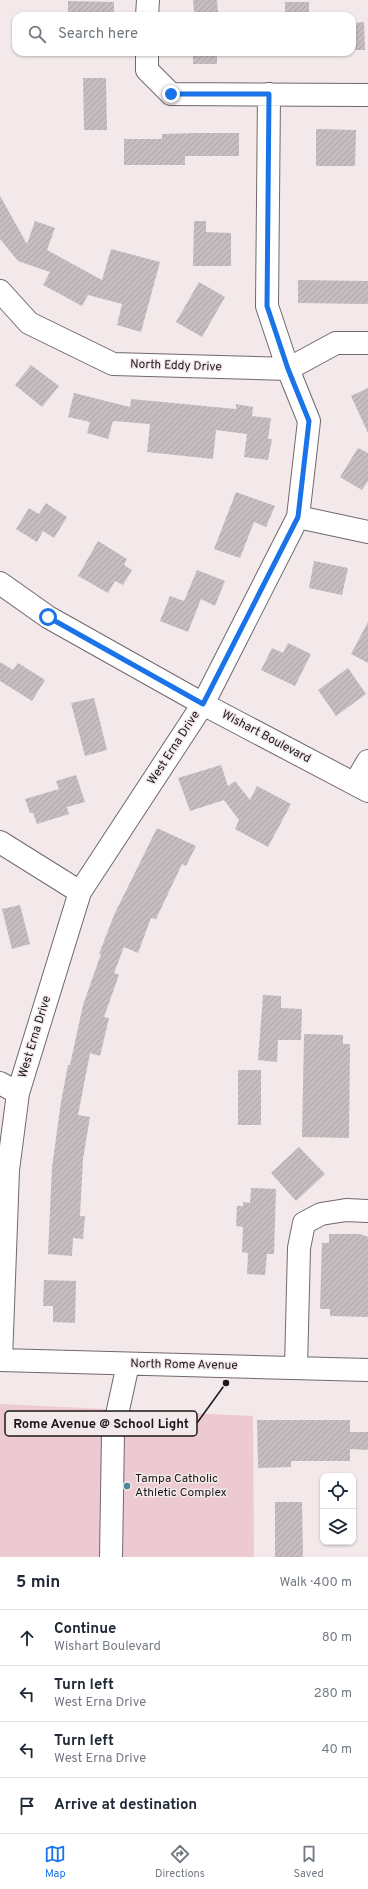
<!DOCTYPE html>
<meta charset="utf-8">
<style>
body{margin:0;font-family:Overpass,sans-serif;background:#f2f2f3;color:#1f2937}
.controls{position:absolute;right:12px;bottom:12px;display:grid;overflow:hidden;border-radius:8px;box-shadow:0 1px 3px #0004}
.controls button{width:36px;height:36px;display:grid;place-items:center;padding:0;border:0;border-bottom:1px solid #e0e1e3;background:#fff;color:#1f2937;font:20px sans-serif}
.stop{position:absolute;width:12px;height:12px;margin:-9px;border:3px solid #1a73e8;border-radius:50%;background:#fff}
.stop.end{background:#1a73e8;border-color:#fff;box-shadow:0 1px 4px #0008}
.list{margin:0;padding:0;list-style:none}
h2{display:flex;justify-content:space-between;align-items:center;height:52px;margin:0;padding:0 16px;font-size:17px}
h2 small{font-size:13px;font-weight:400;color:#747a83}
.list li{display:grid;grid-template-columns:26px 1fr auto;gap:12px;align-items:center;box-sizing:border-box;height:56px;padding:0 16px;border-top:1px solid #e0e1e3}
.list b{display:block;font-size:15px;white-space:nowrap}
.list p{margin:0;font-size:13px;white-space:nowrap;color:#747a83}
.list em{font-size:13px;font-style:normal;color:#747a83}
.icon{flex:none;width:22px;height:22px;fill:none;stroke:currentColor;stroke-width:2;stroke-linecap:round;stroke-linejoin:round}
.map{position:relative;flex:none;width:368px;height:1557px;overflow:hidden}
.search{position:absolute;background:#fff;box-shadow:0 1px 3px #0004;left:12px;right:12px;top:12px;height:44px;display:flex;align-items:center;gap:10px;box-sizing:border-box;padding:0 14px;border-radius:12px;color:#747a83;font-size:15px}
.sheet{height:276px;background:#fff}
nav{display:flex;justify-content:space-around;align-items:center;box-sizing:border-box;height:56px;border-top:1px solid #e0e1e3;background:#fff;font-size:11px;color:#747a83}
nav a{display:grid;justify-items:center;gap:2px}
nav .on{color:#1a73e8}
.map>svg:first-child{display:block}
.pitch{fill:#edcad2}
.building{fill:url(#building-hatch)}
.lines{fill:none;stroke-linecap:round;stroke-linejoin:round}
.minor-casing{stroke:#71686a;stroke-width:24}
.minor{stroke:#fff;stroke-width:22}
.route{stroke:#1a73e8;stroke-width:5}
.poi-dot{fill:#478b99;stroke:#f3e8ea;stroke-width:1.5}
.labels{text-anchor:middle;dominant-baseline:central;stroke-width:3;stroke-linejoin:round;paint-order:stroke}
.street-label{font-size:12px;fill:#1b1819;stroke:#f3e8ea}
.poi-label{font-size:12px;fill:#1b1819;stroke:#f3e8ea;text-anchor:start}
.leader{fill:none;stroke:#1b1819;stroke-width:1.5}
.callout-dot{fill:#1b1819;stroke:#f3e8ea;stroke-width:1.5}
.callout{fill:#f3e8ea;stroke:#1b1819;stroke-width:1.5}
.callout-label{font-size:13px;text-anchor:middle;font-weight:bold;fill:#1b1819}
</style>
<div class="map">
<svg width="368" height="1557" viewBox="0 0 368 1557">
<defs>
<pattern id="building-hatch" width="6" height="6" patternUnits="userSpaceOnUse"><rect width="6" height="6" fill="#c7bdbf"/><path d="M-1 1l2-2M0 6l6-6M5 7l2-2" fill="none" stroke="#aaa2a4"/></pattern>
</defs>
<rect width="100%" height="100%" fill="#f3e8ea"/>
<!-- pitch -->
<path class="pitch" d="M0 1404 253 1416 254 1557H0Z"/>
<!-- building -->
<path class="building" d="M193 0H217L218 12H194Z
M68 1 114 2V16H68Z
M285 2H309V16H285Z
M364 22 365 50H352V23Z
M193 52H217V64H193Z
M83 78H106L107 130H84Z
M316 129 356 130 355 166H316Z
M197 133H239V156H185V165H124V139H162V134Z
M0 196 27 244 35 221 55 228 47 250 102 280 111 249 160 262 141 332 117 325 122 304 88 295 82 306 43 285 50 272 18 261 0 239Z
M194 221H206V232L231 233V266H193Z
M298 280 368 281V304L298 303Z
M199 282 225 297 202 337 176 322Z
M31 365 59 386 42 407 15 385Z
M368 388V433L351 396Z
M74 393 130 407 131 399 236 409V404L253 407 252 416 271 418 268 439H272L268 460 244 457 247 434 216 430 213 459 147 452 150 424 113 421 108 439 87 433 90 422 68 417Z
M358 448 368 453V481L362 490 340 477Z
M236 492 275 506 266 527 254 522 240 558 214 549Z
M46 503 67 517 54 538 43 531 37 542 16 529 29 508 39 514Z
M98 541 127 559 124 565 132 570 123 585 115 581 108 593 78 576Z
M314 561 348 568 342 595 309 588Z
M197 570 225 581 215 606 201 599 188 632 160 621 170 596 184 601Z
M368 622V663L351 654Z
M288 643 311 654 295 686 261 670 272 648 283 653Z
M0 662 13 670 18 663 45 680 32 701 0 681Z
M348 668 366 694 336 716 318 690Z
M94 698 107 750 85 756 71 703Z
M221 765 228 786 235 781 250 800 257 786 291 804 268 847 235 829 239 820 224 800 190 811 178 778Z
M76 775 85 802 67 807 69 814 37 824 33 813H30L25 799 59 789 56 781Z
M157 828 196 846 186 866 182 864 156 919 151 918 138 953 124 947 114 973 119 975 104 1017 109 1018 100 1056 90 1053 78 1115 90 1117 83 1159 80 1216H85L83 1239 73 1238 72 1256 48 1254 52 1167 61 1102 68 1065H70L83 1005 101 954H99L114 915Z
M20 905 30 944 12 949 2 909Z
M263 995 281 996V1008L302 1009 301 1040H278L277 1062 258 1060Z
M304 1034 343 1035V1044H350L349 1138 302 1137Z
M238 1070H261V1125H238Z
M299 1147 325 1174 296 1201 271 1173Z
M251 1188 276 1189 274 1254H267L265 1275 247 1274 248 1253 242 1252 243 1227 236 1226 237 1206H243V1202L250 1203Z
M329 1234H360L368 1237V1317L330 1316V1309H320L322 1243H329Z
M44 1280 76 1281 75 1323 53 1322V1306H43Z
M257 1420H350V1432H368V1450L350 1449V1461H291V1467L258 1468Z
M275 1502H302L303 1557H275Z"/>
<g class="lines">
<defs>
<path id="minor" d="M147 16 148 0
M147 52V70L171 94 368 95
M0 291 29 323 113 364 288 369 336 343H368
M298 517 368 532
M0 583 48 617 203 704 368 791
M355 783 368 761
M0 842 80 892
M0 1083 18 1093
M0 1360 368 1370
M1 1360 8 1170 18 1093 80 892 203 704 298 517 309 421 288 369 267 306 269 94
M296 1368 299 1248 304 1223 321 1214 346 1210 368 1211
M111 1557 113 1433 128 1364"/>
</defs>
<!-- minor casing -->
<use href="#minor" class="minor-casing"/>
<!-- minor -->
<use href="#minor" class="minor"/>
</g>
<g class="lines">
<!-- route -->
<path class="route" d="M48 617 203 704 298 517 309 421 288 369 267 306 269 94H171"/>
</g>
<!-- markers -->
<circle class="poi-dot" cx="127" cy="1486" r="4"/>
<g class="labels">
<!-- street labels -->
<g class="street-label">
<text transform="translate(176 366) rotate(2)">North Eddy Drive</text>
<text transform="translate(266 737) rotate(28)">Wishart Boulevard</text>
<text transform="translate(174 748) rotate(-57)">West Erna Drive</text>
<text transform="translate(35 1037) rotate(-73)">West Erna Drive</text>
<text transform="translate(184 1365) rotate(1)">North Rome Avenue</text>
</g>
<!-- poi labels -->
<g class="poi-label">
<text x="135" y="1479">Tampa Catholic<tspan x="135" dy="14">Athletic Complex</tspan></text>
</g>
</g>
<!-- callouts -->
<path class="leader" d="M226 1383L197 1423"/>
<circle class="callout-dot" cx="226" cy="1383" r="4"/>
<rect class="callout" x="5" y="1411" width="192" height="25" rx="4"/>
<g class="callout-label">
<text x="101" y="1428">Rome Avenue @ School Light</text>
</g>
</svg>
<div class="controls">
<button><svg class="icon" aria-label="locate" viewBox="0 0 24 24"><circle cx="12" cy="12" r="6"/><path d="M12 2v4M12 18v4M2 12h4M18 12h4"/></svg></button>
<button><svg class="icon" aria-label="layers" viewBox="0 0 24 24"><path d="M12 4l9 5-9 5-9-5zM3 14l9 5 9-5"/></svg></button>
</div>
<div class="stop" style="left:48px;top:617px"></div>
<div class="stop end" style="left:171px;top:94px"></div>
<div class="search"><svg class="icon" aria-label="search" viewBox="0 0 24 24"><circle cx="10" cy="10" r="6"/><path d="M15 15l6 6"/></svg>Search here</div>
</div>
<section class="sheet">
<h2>5 min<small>Walk · 400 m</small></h2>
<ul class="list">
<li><svg class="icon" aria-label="ahead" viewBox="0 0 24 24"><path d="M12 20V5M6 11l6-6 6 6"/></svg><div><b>Continue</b><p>Wishart Boulevard</p></div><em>80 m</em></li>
<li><svg class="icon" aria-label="left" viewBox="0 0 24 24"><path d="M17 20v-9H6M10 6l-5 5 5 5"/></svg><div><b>Turn left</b><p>West Erna Drive</p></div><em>280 m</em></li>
<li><svg class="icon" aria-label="left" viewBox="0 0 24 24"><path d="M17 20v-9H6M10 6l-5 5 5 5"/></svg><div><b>Turn left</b><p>West Erna Drive</p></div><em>40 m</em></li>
<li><svg class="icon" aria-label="arrive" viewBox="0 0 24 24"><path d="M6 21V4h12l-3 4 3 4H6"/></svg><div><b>Arrive at destination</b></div></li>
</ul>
</section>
<nav>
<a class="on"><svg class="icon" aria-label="map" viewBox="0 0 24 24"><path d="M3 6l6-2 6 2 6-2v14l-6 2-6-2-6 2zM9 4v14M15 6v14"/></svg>Map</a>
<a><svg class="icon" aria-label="directions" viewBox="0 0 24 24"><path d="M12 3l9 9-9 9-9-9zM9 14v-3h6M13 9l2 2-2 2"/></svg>Directions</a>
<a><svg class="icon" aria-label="saved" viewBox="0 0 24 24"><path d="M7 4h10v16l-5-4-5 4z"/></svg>Saved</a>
</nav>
